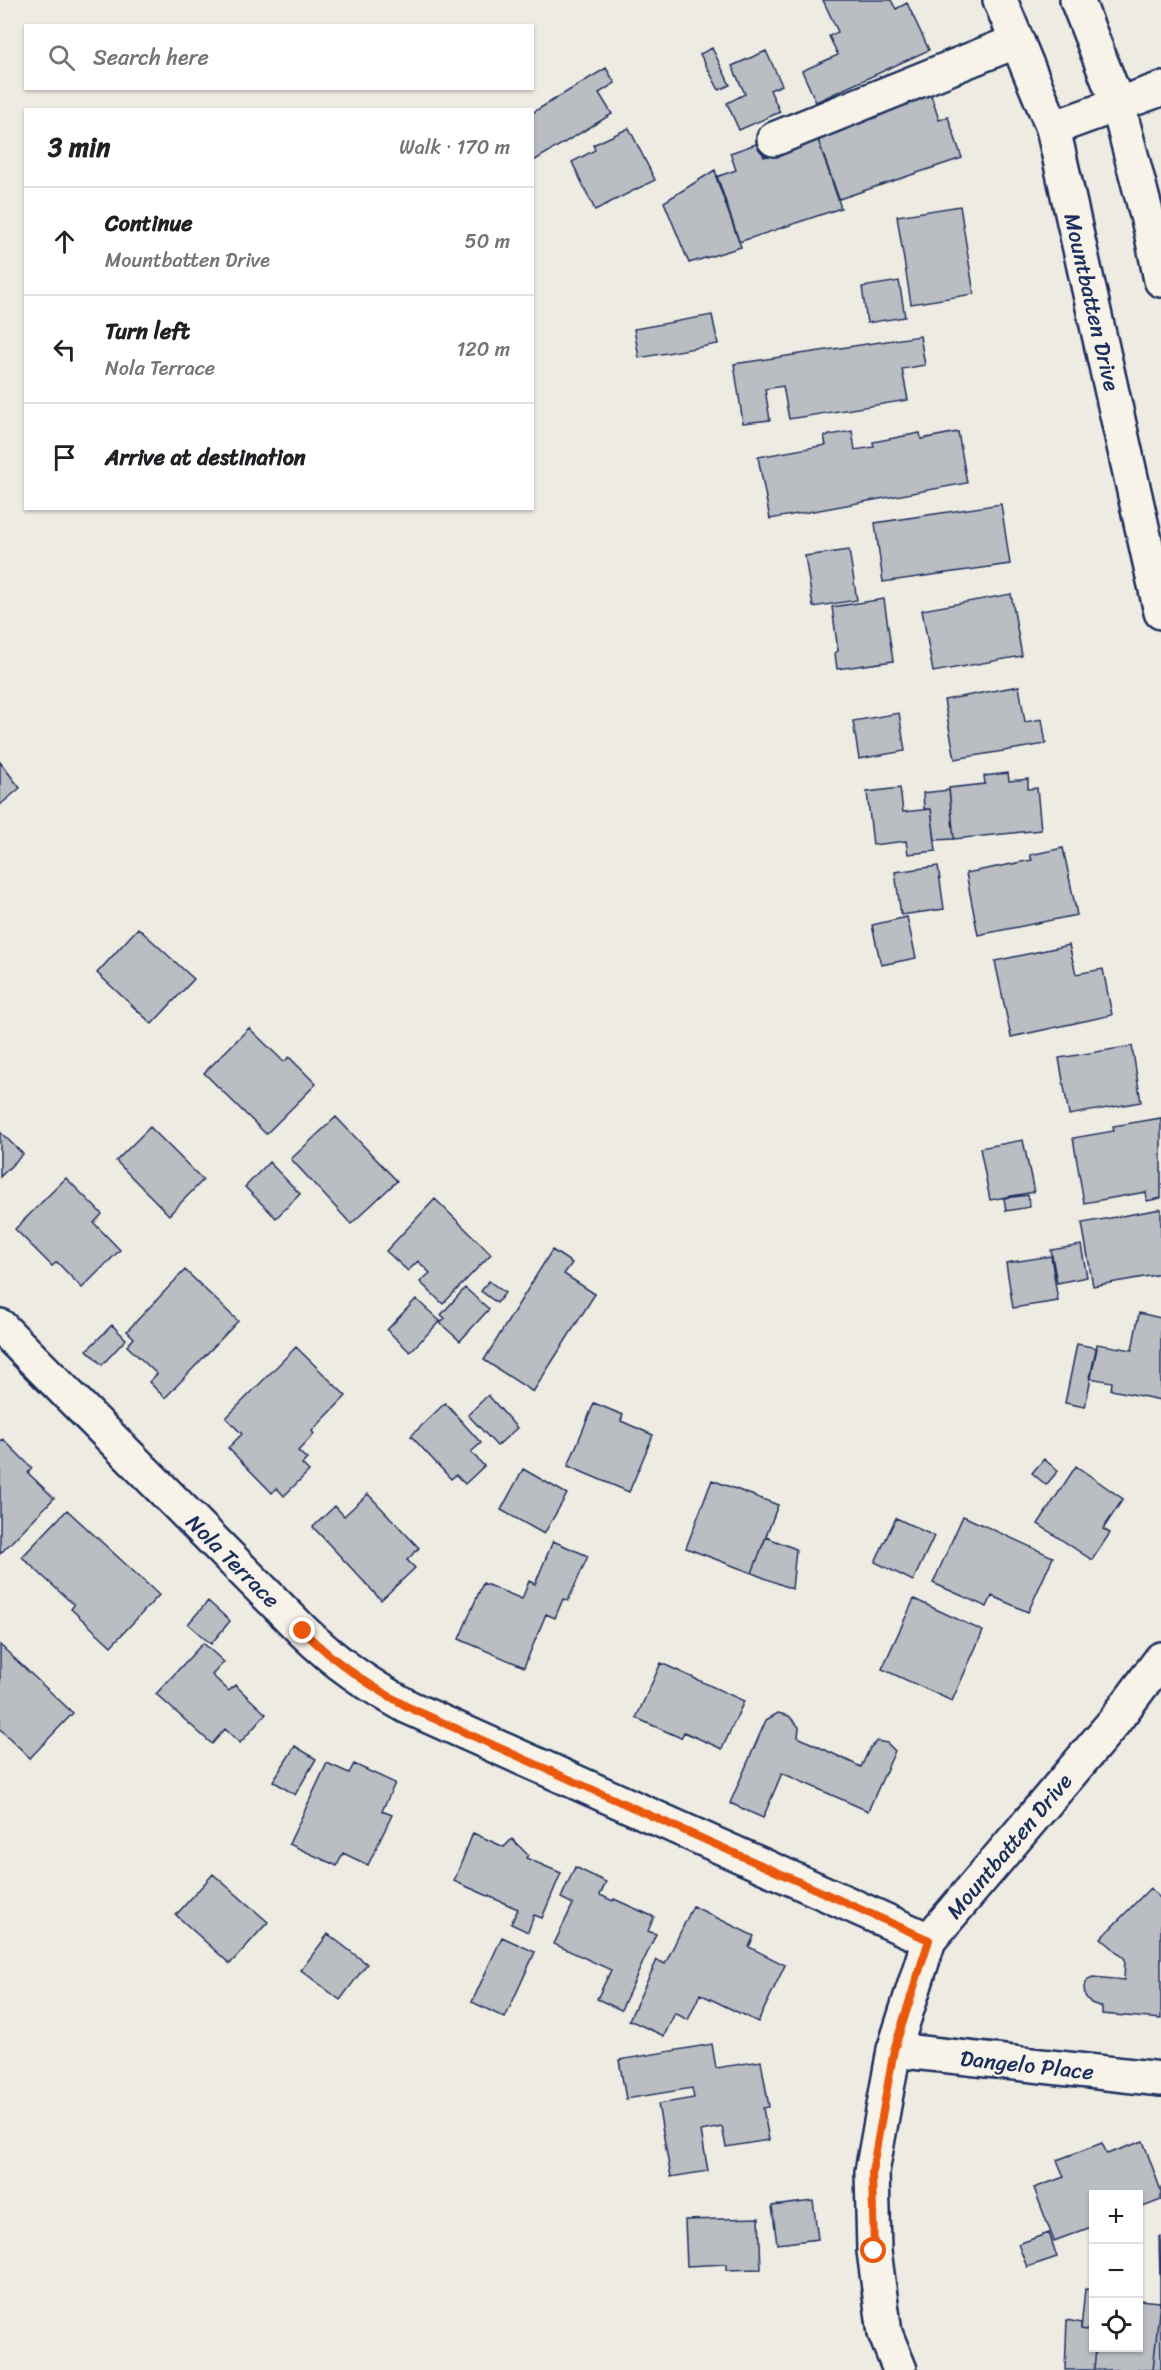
<!DOCTYPE html>
<meta charset="utf-8">
<style>
body{margin:0;font-family:Sriracha,sans-serif;background:#f2f2f2;color:#202124}
.controls{position:absolute;right:18px;bottom:18px;display:grid;overflow:hidden;border-radius:0px;box-shadow:0 2px 4px #0004}
.controls button{width:54px;height:54px;display:grid;place-items:center;padding:0;border:0;border-bottom:2px solid #e0e0e0;background:#fff;color:#202124;font:30px sans-serif}
.stop{position:absolute;width:18px;height:18px;margin:-14px;border:4px solid #ea580c;border-radius:50%;background:#fff}
.stop.end{background:#ea580c;border-color:#fff;box-shadow:0 2px 6px #0008}
.list{margin:0;padding:0;list-style:none}
h2{display:flex;justify-content:space-between;align-items:center;height:78px;margin:0;padding:0 24px;font-size:26px}
h2 small{font-size:20px;font-weight:400;color:#757577}
.list li{display:grid;grid-template-columns:39px 1fr auto;gap:18px;align-items:center;box-sizing:border-box;height:108px;padding:0 24px;border-top:2px solid #e0e0e0}
.list b{display:block;font-size:22px;white-space:nowrap}
.list p{margin:0;font-size:20px;white-space:nowrap;color:#757577}
.list em{font-size:20px;font-style:normal;color:#757577}
.icon{flex:none;width:33px;height:33px;fill:none;stroke:currentColor;stroke-width:2;stroke-linecap:round;stroke-linejoin:round}
.map{position:relative;flex:none;width:1161px;height:2370px;overflow:hidden}
.search{position:absolute;background:#fff;box-shadow:0 2px 4px #0004;left:24px;top:24px;width:510px;height:66px;display:flex;align-items:center;gap:15px;box-sizing:border-box;padding:0 21px;border-radius:0px;color:#757577;font-size:22px}
.panel{position:absolute;background:#fff;box-shadow:0 2px 4px #0004;left:24px;top:108px;width:510px;height:402px;border-radius:0px}
.map>svg:first-child{display:block}
.building{fill:#babdc2;stroke:#1b2f5e;stroke-width:1.5}
.lines{fill:none;stroke-linecap:round;stroke-linejoin:round}
.minor-casing{stroke:#1b2f5e;stroke-width:38}
.major-casing{stroke:#1b2f5e;stroke-width:38}
.minor{stroke:#f7f3e8;stroke-width:33}
.major{stroke:#f7f3e8;stroke-width:33}
.route{stroke:#ea580c;stroke-width:8}
.labels{text-anchor:middle;dominant-baseline:central;stroke-width:4.5;stroke-linejoin:round;paint-order:stroke}
.street-label{font-size:22px;fill:#1b2f5e;stroke:#f7f3e8}
</style>
<div class="map">
<svg width="1161" height="2370" viewBox="0 0 1161 2370">
<rect width="100%" height="100%" fill="#eeebe2"/>
<filter id="ink" filterUnits="userSpaceOnUse"><feTurbulence type="fractalNoise" baseFrequency=".0167" numOctaves="2"/><feDisplacementMap in="SourceGraphic" scale="12" xChannelSelector="R" yChannelSelector="G"/><feConvolveMatrix kernelMatrix="1 2 1 2 8 2 1 2 1" color-interpolation-filters="sRGB"/></filter>
<g filter="url(#ink)">
<!-- building -->
<path class="building" d="M823 0H891L896 9 907 3 929 50 816 102 802 71 838 55 829 36 838 32Z
M712 48 730 85 719 90 700 54Z
M766 51 782 85 770 90 780 112 739 130 727 103 745 94 732 66Z
M606 68 615 83 599 93 612 114 532 162V113Z
M930 92 939 120 948 117 962 158 839 199 815 131Z
M629 128 655 180 595 210 572 162 595 150 593 145Z
M815 131 841 208 739 242 716 177 736 170 730 153 759 143 764 157 785 150Z
M715 170 741 247 689 263 664 202Z
M960 206 974 294 911 304 897 216Z
M899 281 905 317 867 323 862 287Z
M712 315 718 344 639 358 634 329Z
M920 336 925 365 902 369 908 400 789 419 783 386 765 389 770 420 743 423 734 364Z
M852 431 855 450 874 447 873 442 920 433 921 439 958 432 967 483 770 519 758 457 826 445 824 436Z
M1001 504 1010 564 883 582 875 523Z
M849 550 857 600 813 607 805 556Z
M1011 594 1022 656 933 672 922 610Z
M884 599 893 661 837 669 835 653 838 651 832 607Z
M1019 686 1025 722 1042 719 1046 744 955 759 944 700Z
M899 713 905 751 859 759 853 721Z
M0 762 20 788 0 805Z
M1008 773 1009 781 1028 779V789L1037 788 1041 830 954 839 949 788 985 784 984 776Z
M900 788 903 812 931 809 936 851 908 854 906 841 873 845 867 792Z
M949 790 954 839 935 840 931 809H924L923 793Z
M1063 848 1077 915 978 935 966 873 1032 860 1030 855Z
M938 866 944 909 901 915 895 872Z
M907 917 916 958 881 965 872 925Z
M138 928 194 979 152 1024 97 973Z
M1069 945 1076 974 1103 969 1112 1015 1011 1037 995 961Z
M249 1028 284 1062 289 1057 316 1084 266 1134 204 1073Z
M1132 1046 1141 1102 1069 1115 1059 1058Z
M336 1117 397 1181 351 1224 291 1159Z
M1161 1118V1198L1147 1201 1146 1192 1084 1203 1073 1138 1114 1131 1113 1126Z
M150 1127 203 1180 169 1215 116 1161Z
M0 1132 23 1154 0 1177Z
M1023 1140 1034 1192 990 1200 980 1148Z
M269 1162 300 1194 276 1218 245 1187Z
M66 1178 102 1214 94 1223 120 1250 82 1288 57 1262 52 1266 15 1229Z
M1028 1195 1030 1207 1006 1211 1004 1198Z
M435 1199 491 1254 443 1304 420 1282 430 1273 418 1261 408 1271 386 1251Z
M1161 1209V1274L1093 1286 1082 1223Z
M1081 1245 1087 1277 1057 1283 1051 1250Z
M552 1250 572 1263 564 1274 595 1294 533 1392 484 1360Z
M1051 1256 1058 1301 1013 1308 1006 1263Z
M185 1270 238 1321 165 1398 149 1382 157 1374 127 1346 134 1338 127 1331Z
M489 1281 505 1293 497 1303 481 1291Z
M465 1288 489 1309 460 1341 440 1323 445 1318 441 1315Z
M416 1299 440 1321 410 1352 387 1330Z
M1139 1313 1161 1318V1400L1111 1390 1112 1382 1090 1378 1097 1344 1132 1350Z
M112 1325 126 1339 102 1365 87 1350Z
M1077 1344 1097 1348 1085 1407 1065 1403Z
M296 1347 346 1396 312 1431 314 1434 298 1451 307 1459 302 1464 309 1471 284 1496 277 1488 272 1493 228 1448 242 1434 226 1418Z
M488 1395 517 1428 497 1446 468 1415Z
M445 1403 481 1443 471 1452 484 1466 465 1484 456 1475 451 1479 411 1436Z
M594 1403 623 1415 621 1421 653 1435 629 1492 568 1466Z
M3 1439 32 1468 28 1473 54 1498 0 1554V1442Z
M1044 1459 1058 1471 1046 1485 1032 1473Z
M1076 1466 1123 1499 1103 1529 1110 1533 1092 1560 1038 1524Z
M523 1469 567 1494 544 1534 501 1510Z
M712 1480 778 1505 752 1573 686 1548Z
M368 1494 419 1548 407 1560 415 1568 381 1600 313 1527 335 1506 344 1516Z
M67 1510 159 1595 111 1646 71 1609 74 1605 22 1557Z
M963 1516 1053 1557 1028 1612 992 1596 987 1607 933 1583Z
M896 1518 934 1536 913 1581 875 1562Z
M766 1537 796 1549 792 1589 752 1573Z
M553 1541 588 1556 568 1601 563 1599 555 1618 546 1614 524 1667 459 1639 483 1583 522 1599 529 1581 535 1584Z
M914 1599 983 1631 952 1701 882 1669Z
M208 1601 230 1621 211 1644 188 1624Z
M203 1643 224 1662 212 1675 229 1691 235 1685 266 1714 240 1743 225 1729 212 1744 156 1694Z
M0 1645 73 1713 30 1758 0 1729Z
M661 1663 744 1701 722 1749 684 1732 681 1738 636 1718Z
M778 1713 789 1716 799 1727 798 1737 861 1767 870 1748 877 1741 887 1743 895 1751 868 1811 782 1773 763 1818 730 1803 766 1720Z
M295 1746 316 1759 295 1795 273 1781Z
M327 1763 349 1773 354 1764 395 1783 382 1811 392 1815 368 1865 343 1853 337 1866 289 1844Z
M473 1833 504 1847 512 1839 528 1855 526 1858 561 1873 542 1918 534 1915 528 1932 511 1924 518 1909 454 1881Z
M575 1867 606 1882 600 1895 613 1901 614 1899 654 1917 648 1931 656 1934 621 2010 597 1999 611 1970 554 1944 573 1904 561 1898Z
M213 1874 268 1922 230 1964 176 1915Z
M1150 1888 1161 1899V2019L1102 2014V2007L1091 2003 1085 1996 1084 1987 1088 1979 1093 1977 1124 1980 1125 1959 1101 1938Z
M693 1906 754 1936 749 1947 785 1965 758 2022 700 1994 688 2020 675 2013 664 2036 629 2020 657 1960 665 1964Z
M328 1934 367 1964 340 2000 301 1970Z
M502 1937 535 1952 505 2018 472 2002Z
M712 2044 716 2068 761 2061 769 2107 763 2108 769 2140 726 2147 722 2127 701 2131 708 2171 671 2177 658 2104 694 2098 692 2088 626 2099 619 2060Z
M1143 2141 1161 2191V2200L1138 2209V2194H1094V2226L1054 2241 1034 2188 1064 2177 1057 2160 1102 2143 1107 2154Z
M813 2201 818 2239 777 2244 772 2206Z
M759 2218 761 2269 726 2270V2264L687 2266 685 2220Z
M1049 2233 1057 2257 1027 2267 1018 2244Z
M1159 2237H1161V2278H1160Z
M1160 2278 1161 2370H1153L1160 2302Z
M1085 2289 1094 2290V2331L1081 2329Z
M1138 2300 1160 2302 1153 2370H1094L1096 2348H1138Z
M1067 2320 1081 2323V2329L1094 2331V2348H1096L1094 2370H1065Z"/>
<g class="lines">
<defs>
<path id="minor" d="M1053 128 1161 89
M774 139 1017 41
M0 1326 303 1631C337 1664 367 1684 408 1707L929 1940
M894 2050 1161 2079"/>
<path id="major" d="M1000 0 1053 128 1161 612
M1077 0 1118 105 1151 231 1161 280
M900 2370 885 2333 874 2251 872 2172 894 2050 929 1940 1114 1722 1161 1659"/>
</defs>
<!-- minor casing -->
<use href="#minor" class="minor-casing"/>
<!-- major casing -->
<use href="#major" class="major-casing"/>
<!-- minor -->
<use href="#minor" class="minor"/>
<!-- major -->
<use href="#major" class="major"/>
</g>
</g>
<g class="lines" filter="url(#ink)">
<!-- route -->
<path class="route" d="M303 1631C337 1664 367 1684 408 1707L929 1940 894 2050 872 2172 874 2251"/>
</g>
<g class="labels">
<!-- street labels -->
<g class="street-label">
<text transform="translate(1092 302) rotate(77)">Mountbatten Drive</text>
<text transform="translate(233 1561) rotate(45)">Nola Terrace</text>
<text transform="translate(1009 1846) rotate(-50)">Mountbatten Drive</text>
<text transform="translate(1027 2065) rotate(6)">Dangelo Place</text>
</g>
</g>
</svg>
<div class="controls">
<button>+</button>
<button>−</button>
<button><svg class="icon" aria-label="locate" viewBox="0 0 24 24"><circle cx="12" cy="12" r="6"/><path d="M12 2v4M12 18v4M2 12h4M18 12h4"/></svg></button>
</div>
<div class="stop" style="left:874px;top:2251px"></div>
<div class="stop end" style="left:303px;top:1631px"></div>
<div class="search"><svg class="icon" aria-label="search" viewBox="0 0 24 24"><circle cx="10" cy="10" r="6"/><path d="M15 15l6 6"/></svg>Search here</div>
<section class="panel">
<h2>3 min<small>Walk · 170 m</small></h2>
<ul class="list">
<li><svg class="icon" aria-label="ahead" viewBox="0 0 24 24"><path d="M12 20V5M6 11l6-6 6 6"/></svg><div><b>Continue</b><p>Mountbatten Drive</p></div><em>50 m</em></li>
<li><svg class="icon" aria-label="left" viewBox="0 0 24 24"><path d="M17 20v-9H6M10 6l-5 5 5 5"/></svg><div><b>Turn left</b><p>Nola Terrace</p></div><em>120 m</em></li>
<li><svg class="icon" aria-label="arrive" viewBox="0 0 24 24"><path d="M6 21V4h12l-3 4 3 4H6"/></svg><div><b>Arrive at destination</b></div></li>
</ul>
</section>
</div>
